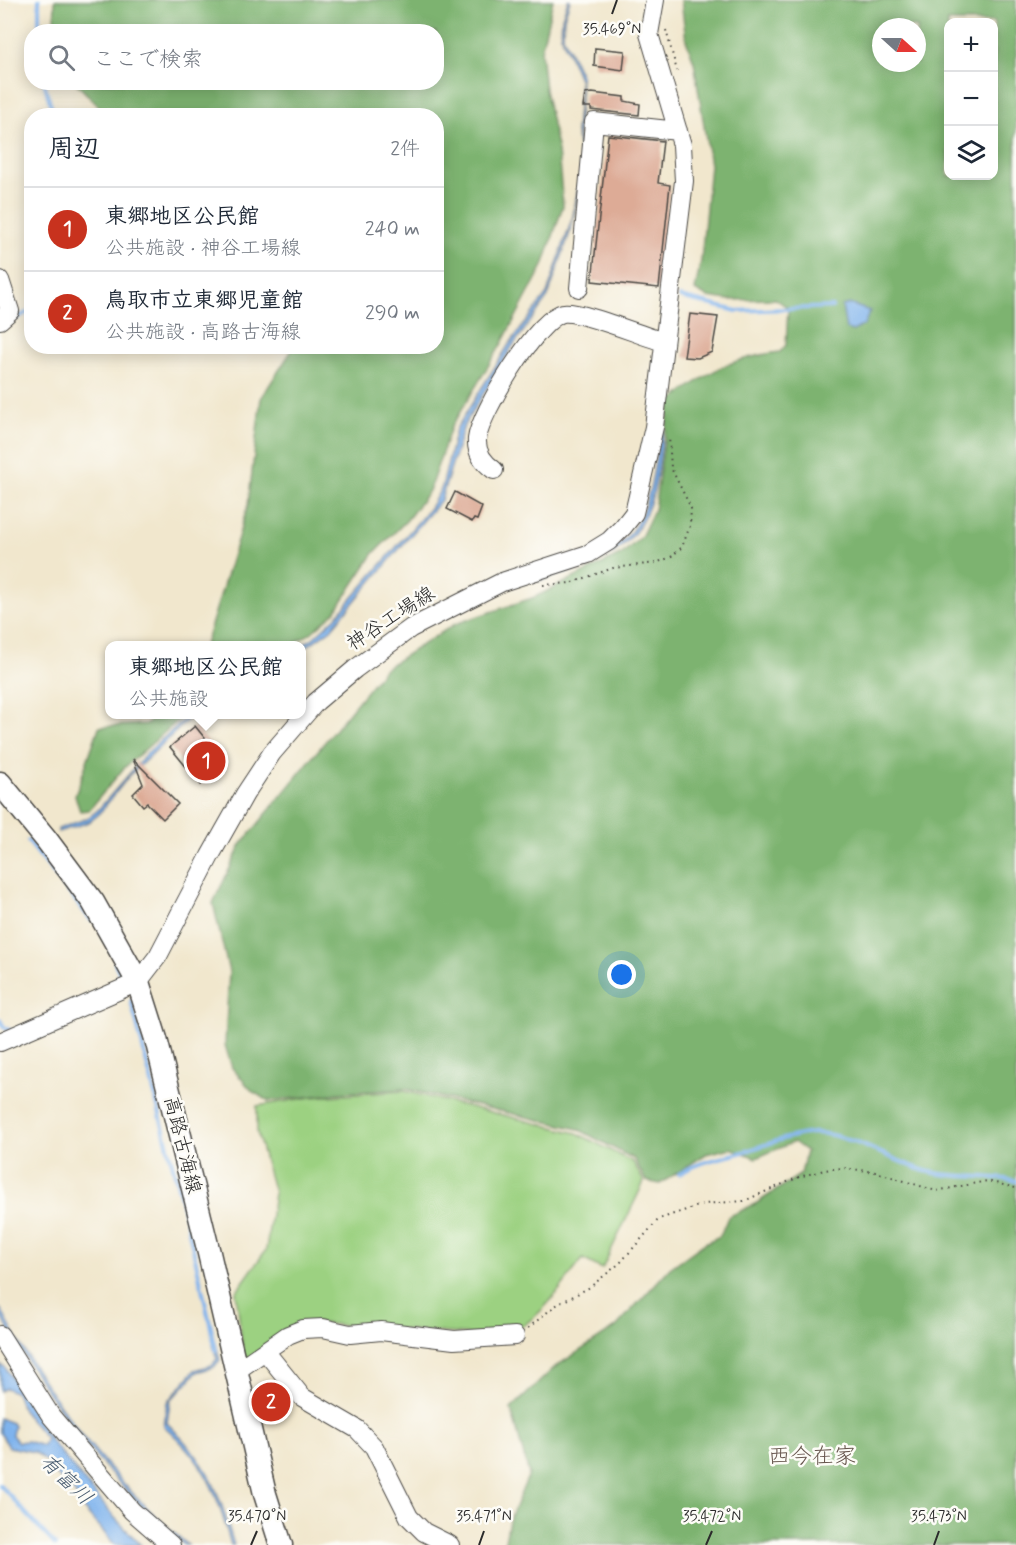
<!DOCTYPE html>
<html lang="ja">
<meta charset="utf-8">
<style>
body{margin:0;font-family:Mynerve,"Klee One",sans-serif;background:#f6f6f7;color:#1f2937}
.controls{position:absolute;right:18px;top:18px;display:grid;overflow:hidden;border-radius:12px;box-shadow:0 3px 15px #0003}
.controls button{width:54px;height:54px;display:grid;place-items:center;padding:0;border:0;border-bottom:2px solid #e0e1e3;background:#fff;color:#1f2937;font:30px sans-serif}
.compass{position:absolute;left:872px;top:18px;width:54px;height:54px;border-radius:50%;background:#fff;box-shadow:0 3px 15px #0003;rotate:111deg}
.you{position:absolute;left:622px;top:975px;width:21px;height:21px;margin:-15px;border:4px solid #fff;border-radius:50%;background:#1a73e8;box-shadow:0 0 0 9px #1a73e833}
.badge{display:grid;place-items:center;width:39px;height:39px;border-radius:50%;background:#c8321e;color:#fff;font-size:20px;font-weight:700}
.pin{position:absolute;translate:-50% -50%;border:3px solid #fff;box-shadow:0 2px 6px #0006}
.popup{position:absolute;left:105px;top:641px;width:201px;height:78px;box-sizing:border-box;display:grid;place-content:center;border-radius:12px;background:#fff;filter:drop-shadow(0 2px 4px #0005);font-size:20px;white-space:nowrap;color:#747a83}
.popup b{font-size:22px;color:#1f2937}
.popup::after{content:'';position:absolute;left:50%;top:100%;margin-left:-12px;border:12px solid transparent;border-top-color:#fff}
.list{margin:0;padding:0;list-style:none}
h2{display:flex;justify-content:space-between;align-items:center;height:78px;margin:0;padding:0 24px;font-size:26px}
h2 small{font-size:20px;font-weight:400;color:#747a83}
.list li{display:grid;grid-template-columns:39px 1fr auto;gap:18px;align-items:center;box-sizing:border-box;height:84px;padding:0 24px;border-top:2px solid #e0e1e3}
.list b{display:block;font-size:22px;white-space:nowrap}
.list p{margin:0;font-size:20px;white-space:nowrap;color:#747a83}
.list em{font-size:20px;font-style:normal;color:#747a83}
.icon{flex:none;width:33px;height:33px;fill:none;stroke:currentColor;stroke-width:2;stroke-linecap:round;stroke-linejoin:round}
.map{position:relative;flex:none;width:1016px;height:1545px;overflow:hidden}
.search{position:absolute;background:#fff;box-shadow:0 3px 15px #0003;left:24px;top:24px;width:420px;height:66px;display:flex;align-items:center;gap:15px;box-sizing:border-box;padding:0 21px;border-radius:24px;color:#747a83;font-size:22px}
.panel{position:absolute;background:#fff;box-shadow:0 3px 15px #0003;left:24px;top:108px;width:420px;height:246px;border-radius:24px}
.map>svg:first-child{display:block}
.green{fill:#9cd181;stroke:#647e56;stroke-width:1.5}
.forest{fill:#7db36f;stroke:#546f4d;stroke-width:1.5;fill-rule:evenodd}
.water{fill:#7fb3ed;stroke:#556f8c;stroke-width:1.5}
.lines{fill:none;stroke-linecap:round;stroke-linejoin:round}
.stream{stroke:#7fb3ed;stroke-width:4}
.building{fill:#ddab96}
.minor-casing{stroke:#494743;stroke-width:20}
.major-casing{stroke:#494743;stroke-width:25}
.path{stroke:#494743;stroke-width:2;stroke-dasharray:1.5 4.5;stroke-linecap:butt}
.minor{stroke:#fff;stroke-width:18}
.major{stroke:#fff;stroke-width:22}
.ticks{fill:none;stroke:#2b2b2b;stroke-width:2}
.labels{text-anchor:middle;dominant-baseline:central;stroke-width:5;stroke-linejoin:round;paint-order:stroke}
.street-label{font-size:20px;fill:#2b2b2b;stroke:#fdfcf7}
.water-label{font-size:21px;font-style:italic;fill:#485b6f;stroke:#fdfcf7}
.quarter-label{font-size:22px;fill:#695850;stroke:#fdfcf7}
.ticks-label{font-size:15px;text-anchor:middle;fill:#2b2b2b;stroke:#fdfcf7;stroke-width:5;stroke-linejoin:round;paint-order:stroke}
</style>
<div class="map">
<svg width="1016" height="1545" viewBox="0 0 1016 1545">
<rect width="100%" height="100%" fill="#fdfcf7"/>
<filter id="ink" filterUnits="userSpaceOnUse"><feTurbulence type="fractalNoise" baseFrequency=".0167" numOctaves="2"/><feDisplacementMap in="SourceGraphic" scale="12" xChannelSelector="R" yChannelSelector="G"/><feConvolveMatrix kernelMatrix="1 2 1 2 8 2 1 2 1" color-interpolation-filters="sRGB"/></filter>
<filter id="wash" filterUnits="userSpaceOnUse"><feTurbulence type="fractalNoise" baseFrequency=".008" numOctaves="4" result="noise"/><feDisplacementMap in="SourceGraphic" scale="24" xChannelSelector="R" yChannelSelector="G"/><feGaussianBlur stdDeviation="1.35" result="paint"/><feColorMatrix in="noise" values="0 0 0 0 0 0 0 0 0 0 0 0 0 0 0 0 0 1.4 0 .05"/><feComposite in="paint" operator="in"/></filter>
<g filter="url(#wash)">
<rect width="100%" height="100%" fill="#f1e7cd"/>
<!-- green -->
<path class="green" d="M404 1091 577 1133 633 1162 644 1182 602 1269 583 1259C565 1281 548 1309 524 1325 514 1332 500 1333 488 1336L317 1323 244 1360 236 1292 266 1250 274 1193 257 1132V1106L312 1097Z"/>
<!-- forest -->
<path class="forest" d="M55 0H553L541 51 545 90 558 151 563 206 543 266 501 345 451 427 429 491 407 520 374 553 335 612 311 633 292 645H205L248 505 261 398 294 347 436 346V116L107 115 76 83 436 82V32L54 31Z
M681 0H1016V1545H504L509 1521 529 1474 511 1409 555 1367 616 1327 670 1268 705 1243 720 1236 728 1217 757 1203 801 1174 806 1151 794 1142 756 1158 731 1148 706 1154 660 1184 646 1181 634 1159 578 1129 406 1089 340 1093 269 1101 253 1092 232 1068 225 1045 229 972 213 903 241 845 385 668 455 624 535 597 622 554 641 537 654 510 670 402C709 371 730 358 780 352L786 345 788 308 776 299 729 300 707 297 695 290 701 261 710 165 694 62 686 40ZM948 22H994V176H948ZM881 27H917V63H881Z
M162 715H184L124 768 89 810 80 811 75 796 99 727 145 724Z"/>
<!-- water -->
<path class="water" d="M568 0H570L564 18 563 36 581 76 578 135 584 168 571 229 548 297 512 347 464 425 441 500 331 629 302 650 300 646 312 639 336 617 430 508 442 487 456 429 508 346 547 294 573 216 582 167 576 133 580 81 561 36 562 18Z
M849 304 870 311 864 325 853 331 846 329 842 306Z
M664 397H667C659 447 663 518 616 551 594 567 564 574 538 581L537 578C560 569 594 561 615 547 657 520 656 442 664 397Z
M189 715H193L130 775 98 815 89 822 58 832V829L88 818 98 810 147 753Z
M0 1308C48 1398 110 1479 188 1545H184C108 1481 47 1400 0 1314Z
M216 1344 220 1360 214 1367 197 1372 170 1401 167 1423C211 1466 217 1487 234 1545H231C216 1491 207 1464 164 1426L167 1402 195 1370 212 1365 217 1359 213 1345Z
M0 1365 5 1367 52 1442 114 1517 141 1545H115L78 1503 76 1494 49 1468V1463L34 1452 9 1447 0 1433V1418L12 1423 14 1426 12 1435 18 1442 27 1441 43 1446 46 1438 24 1413 16 1393 6 1388 0 1391Z"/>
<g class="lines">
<!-- stream -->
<path class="stream" d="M39 32V0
M44 82 54 116
M680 297 737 311 832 307
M11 321 32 310
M28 841 91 920
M115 963 120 974 116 983
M131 1001 185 1214 216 1350
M0 1020 4 1027 11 1031
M679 1174C699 1161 720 1159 743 1152 767 1145 788 1135 813 1133 844 1131 894 1162 926 1171 955 1179 986 1174 1016 1181
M0 1485 55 1545"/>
</g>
<g id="blocks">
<!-- building -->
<path class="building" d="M595 48 625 51 623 70 594 66Z
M592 93 624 97V101L640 104 639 115 591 110V107H583L585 94Z
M608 135 663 141 658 183 670 185 659 288 592 281Z
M690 314 718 317 712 352 698 358 684 357Z
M455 492 482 507 477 520 474 519 472 522 447 509Z
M195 726 225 763 201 785 170 747Z
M133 759 178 804 163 819 147 803 143 806 133 794 143 784Z"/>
</g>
</g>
<g filter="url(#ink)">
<use href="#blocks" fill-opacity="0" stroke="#494743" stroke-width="1.5"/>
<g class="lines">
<defs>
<path id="minor" d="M0 280 10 311 0 320
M579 288 594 122 678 131
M494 470C484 463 476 453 477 439 480 413 537 319 563 313 580 310 642 336 664 342
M0 1042 138 982 158 956 210 856 245 794 272 753 316 702 355 669 411 628 502 582 588 554 609 541 623 527 634 513 654 427 684 181 682 145 649 34 655 0
M0 1335 51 1416 132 1511 171 1545
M265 1351 302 1397 357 1429 374 1447 409 1517 424 1532 450 1545
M236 1371 288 1335 303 1329 323 1328 350 1334 381 1331 454 1340 515 1336"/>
<path id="major" d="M0 783 46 839 93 902 138 982 156 1039 209 1253 265 1494 281 1545"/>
</defs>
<!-- minor casing -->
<use href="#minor" class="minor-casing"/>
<!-- major casing -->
<use href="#major" class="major-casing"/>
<!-- path -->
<path class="path" d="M666 30 677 71
M543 585 571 583 613 568 656 563 671 557 682 547 690 526 691 508 671 468 669 436
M528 1328 555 1306 590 1287 620 1263 659 1219 704 1204 744 1201 799 1177 824 1170 843 1168 876 1172 936 1191 987 1181 1016 1188"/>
<!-- minor -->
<use href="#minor" class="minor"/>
<!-- major -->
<use href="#major" class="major"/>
</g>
</g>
<!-- ticks -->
<path class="ticks" d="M612 14 617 0M251 1545 257 1531M479 1545 484 1531M706 1545 712 1531M934 1545 939 1531"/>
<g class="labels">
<!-- street labels -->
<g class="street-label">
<text transform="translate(391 619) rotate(-33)">神谷工場線</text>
<text transform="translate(182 1145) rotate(76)">高路古海線</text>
</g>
<!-- water labels -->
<g class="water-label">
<text transform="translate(66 1480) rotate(44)">有富川</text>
</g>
<!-- quarter labels -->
<g class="quarter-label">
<text x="812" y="1457">西今在家</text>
</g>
</g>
<g class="ticks-label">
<text x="612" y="34">35.469°N</text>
<text x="257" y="1521">35.470°N</text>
<text x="484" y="1521">35.471°N</text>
<text x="712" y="1521">35.472°N</text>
<text x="939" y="1521">35.473°N</text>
</g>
</svg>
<div class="controls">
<button>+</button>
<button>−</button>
<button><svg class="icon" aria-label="layers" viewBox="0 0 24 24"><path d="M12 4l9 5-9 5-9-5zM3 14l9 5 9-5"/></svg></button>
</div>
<svg class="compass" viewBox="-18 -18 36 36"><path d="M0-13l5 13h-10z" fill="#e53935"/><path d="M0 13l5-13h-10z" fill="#747a83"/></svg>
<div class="you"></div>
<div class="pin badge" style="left:206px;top:761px">1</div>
<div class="popup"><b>東郷地区公民館</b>公共施設</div>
<div class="pin badge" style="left:271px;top:1402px">2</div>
<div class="search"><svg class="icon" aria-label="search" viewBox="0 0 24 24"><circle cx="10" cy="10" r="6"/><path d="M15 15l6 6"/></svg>ここで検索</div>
<section class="panel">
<h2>周辺<small>2件</small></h2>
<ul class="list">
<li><span class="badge">1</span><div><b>東郷地区公民館</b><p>公共施設 · 神谷工場線</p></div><em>240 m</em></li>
<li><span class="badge">2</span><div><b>鳥取市立東郷児童館</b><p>公共施設 · 高路古海線</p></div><em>290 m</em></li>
</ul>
</section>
</div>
